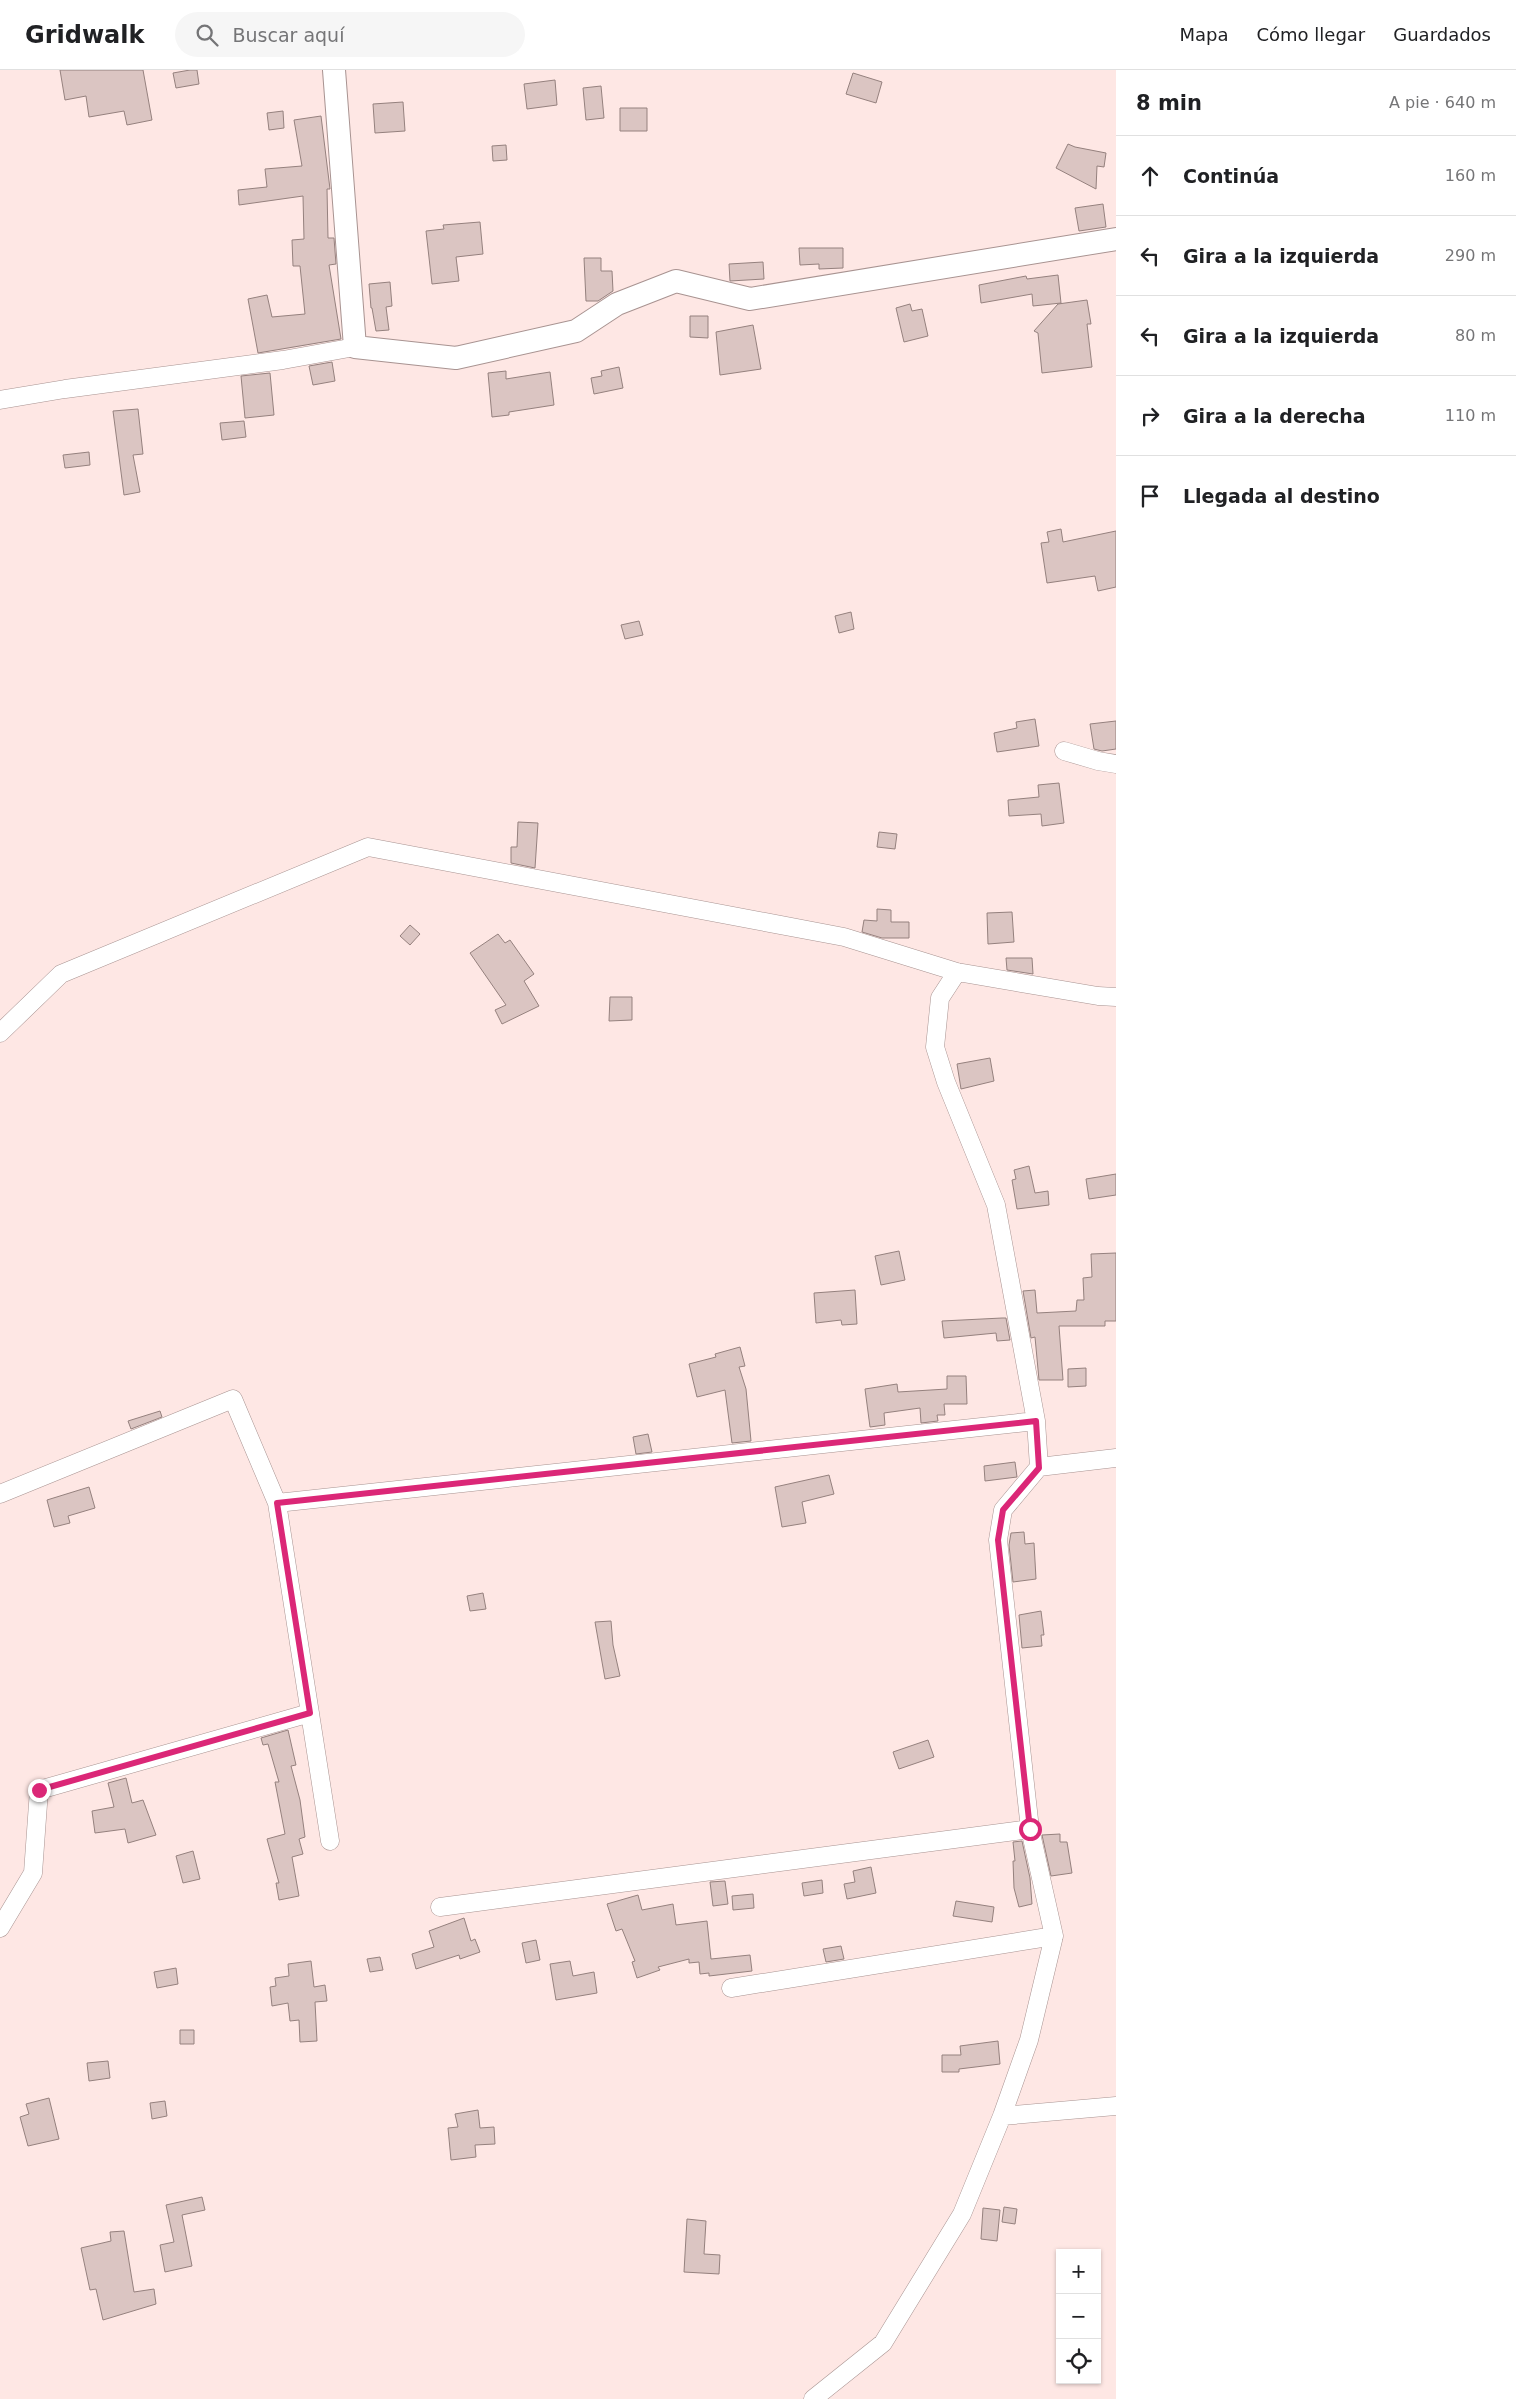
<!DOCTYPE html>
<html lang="es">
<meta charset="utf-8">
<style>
body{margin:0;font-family:"DejaVu Sans",sans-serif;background:#f6f6f6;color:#202124}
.controls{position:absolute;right:15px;bottom:15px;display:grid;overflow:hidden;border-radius:0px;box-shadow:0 1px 4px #0004}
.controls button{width:45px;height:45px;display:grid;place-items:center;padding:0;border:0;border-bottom:1px solid #e0e0e0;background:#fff;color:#202124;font:25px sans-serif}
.stop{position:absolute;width:15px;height:15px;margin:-11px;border:4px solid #db2777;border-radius:50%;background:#fff}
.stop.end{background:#db2777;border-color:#fff;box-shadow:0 1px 5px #0008}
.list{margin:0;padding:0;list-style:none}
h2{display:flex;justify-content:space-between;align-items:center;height:65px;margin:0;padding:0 20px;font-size:21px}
h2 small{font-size:16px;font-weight:400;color:#757577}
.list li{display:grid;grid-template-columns:32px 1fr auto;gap:15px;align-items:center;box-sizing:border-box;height:80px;padding:0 20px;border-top:1px solid #e0e0e0}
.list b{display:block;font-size:19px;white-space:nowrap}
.list em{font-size:16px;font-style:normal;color:#757577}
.icon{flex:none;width:28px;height:28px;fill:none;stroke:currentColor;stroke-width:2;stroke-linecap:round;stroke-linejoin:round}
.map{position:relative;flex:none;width:1116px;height:2329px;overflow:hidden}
header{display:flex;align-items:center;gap:30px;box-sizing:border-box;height:70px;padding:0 25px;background:#fff;border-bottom:1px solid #e0e0e0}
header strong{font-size:24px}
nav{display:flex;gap:28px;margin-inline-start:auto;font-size:18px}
.search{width:350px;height:45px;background:#f6f6f6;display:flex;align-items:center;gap:12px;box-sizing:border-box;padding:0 18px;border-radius:28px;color:#757577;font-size:19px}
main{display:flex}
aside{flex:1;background:#fff}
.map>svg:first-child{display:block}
.building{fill:#dbc5c2;stroke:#95817e}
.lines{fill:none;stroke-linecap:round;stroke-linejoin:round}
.minor-casing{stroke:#a89391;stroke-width:19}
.tertiary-casing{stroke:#a89391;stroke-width:24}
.minor{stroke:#fff;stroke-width:18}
.tertiary{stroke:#fff;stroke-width:22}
.route{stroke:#db2777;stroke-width:6}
</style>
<header>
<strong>Gridwalk</strong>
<div class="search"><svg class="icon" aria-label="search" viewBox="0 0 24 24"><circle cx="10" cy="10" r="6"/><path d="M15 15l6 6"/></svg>Buscar aquí</div>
<nav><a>Mapa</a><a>Cómo llegar</a><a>Guardados</a></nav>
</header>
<main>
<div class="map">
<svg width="1116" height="2329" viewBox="0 0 1116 2329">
<rect width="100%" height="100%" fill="#fee7e4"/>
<!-- building -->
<path class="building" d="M60 0H143L152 50 127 55 124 41 89 47 86 26 65 30Z
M190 0H197L199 14 176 18 173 3Z
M853 3 882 12 876 33 846 24Z
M555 10 557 35 527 39 524 14Z
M601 16 604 48 586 50 583 18Z
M403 32 405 61 375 63 373 34Z
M620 38H647V61H620Z
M283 41 284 58 269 60 267 43Z
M321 46 330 119H327L328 168H334L336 194 329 195 341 269 258 283 248 229 267 225 272 247 305 244 300 196H293L292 170 304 169 303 126 239 135 238 120 267 117 265 99 302 96 294 50Z
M1068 74 1075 77 1106 83 1104 97 1097 96 1096 119 1056 98Z
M506 75 507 90 493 91 492 76Z
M1103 134 1106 157 1079 161 1075 138Z
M480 152 483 184 456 187 459 211 432 214 426 161 444 159 443 155Z
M799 178H843V198L819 199V194L800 195Z
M584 188H601V201H612L613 221 598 231H586Z
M763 192 764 209 730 211 729 194Z
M1058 205 1061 233 1033 236 1032 224 981 233 979 215 1026 206 1027 209Z
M390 212 392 236 386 237 389 260 376 261 372 238H371L369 214Z
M1087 230 1091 254H1087L1092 297 1042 303 1038 263 1034 261 1058 234Z
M910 234 912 241 922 239 928 266 904 272 896 238Z
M690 246H708V268L690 267Z
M753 255 761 299 720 305 716 262Z
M332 292 335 311 313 315 309 296Z
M619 297 623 318 594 324 591 308 602 306 601 301Z
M506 301V309L550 302 554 335 509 342V345L492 347 488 303Z
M270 303 274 345 245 348 241 306Z
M138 339 143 384 133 385 140 422 124 425 113 341Z
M244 351 246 367 222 370 220 353Z
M89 382 90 395 65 398 63 385Z
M1061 459 1063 472 1116 461V517L1098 521 1095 506 1047 513 1041 473 1049 472 1047 462Z
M851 542 854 559 839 563 835 546Z
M639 551 643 565 625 569 621 555Z
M1035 649 1039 676 997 682 994 663 1017 658 1016 652Z
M1116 651V679L1102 681 1094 679 1090 654Z
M1059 713 1064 753 1042 756 1041 744 1009 746 1008 730 1039 727 1038 715Z
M518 752 538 753 535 798 511 793V777H517Z
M879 762 897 764 895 779 877 777Z
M877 839 891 840V852H909V868H882L862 862 864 850 877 851Z
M1012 842 1014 872 988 874 987 843Z
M410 855 420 864 410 875 400 866Z
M498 864 505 873 510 870 534 904 524 911 539 936 502 954 495 940 506 935 470 883Z
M1006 888H1032L1033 904 1007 900Z
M610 927H632V950L609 951Z
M990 988 994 1011 961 1019 957 994Z
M1029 1096 1035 1123 1048 1121 1049 1135 1017 1139 1012 1110 1016 1109 1014 1100Z
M1116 1104V1125L1089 1129 1086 1109Z
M899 1181 905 1210 881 1215 875 1186Z
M1116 1183V1251H1105V1256H1059L1063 1310H1039L1035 1267 1031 1268 1023 1221 1035 1220 1037 1243 1076 1241 1077 1230H1084L1083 1208 1092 1207 1091 1184Z
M855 1220 857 1254 842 1255 841 1250 816 1253 814 1223Z
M1002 1248H1006L1010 1270 997 1271 996 1263 944 1268 942 1251Z
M740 1277 745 1296 739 1297 746 1319 751 1371 732 1373 725 1320 697 1327 689 1294 716 1287 715 1284Z
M1086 1298V1316L1068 1317V1299Z
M947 1306H966L967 1334H944L945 1345H937L938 1351 921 1353 920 1338 884 1343 885 1355 870 1357 865 1319 897 1314 898 1322 947 1319Z
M160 1341 162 1347 131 1359 128 1351Z
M648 1364 652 1382 636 1384 633 1367Z
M1015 1392 1017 1407 985 1411 984 1396Z
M829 1405 834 1424 802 1432 806 1453 782 1457 775 1417Z
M89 1417 95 1438 68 1446 70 1453 54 1457 47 1430Z
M1024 1462 1025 1474 1034 1473 1036 1509 1013 1512 1009 1475 1011 1463Z
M483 1523 486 1539 470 1541 467 1526Z
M1041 1541 1044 1565H1041L1042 1576 1022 1578 1019 1545Z
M611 1551 613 1575 620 1606 605 1609 595 1552Z
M288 1660 296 1695 291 1696 300 1730 305 1767 299 1769 303 1784 292 1787 299 1826 279 1830 276 1813H279L267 1769 285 1764 275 1712H279L268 1674 263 1675 261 1668Z
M928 1670 934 1687 899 1699 893 1682Z
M126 1708 132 1733 143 1730 156 1765 128 1773 125 1759 95 1763 92 1741 114 1737 108 1713Z
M1060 1764V1772H1067L1072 1803 1051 1806 1042 1765Z
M1022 1771 1030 1808 1032 1834 1019 1837 1014 1818 1013 1791H1015L1013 1772Z
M193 1781 200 1809 183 1813 176 1786Z
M871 1797 876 1823 847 1829 844 1814 855 1812 853 1801Z
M822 1810 823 1823 804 1826 802 1813Z
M725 1811 728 1834 713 1836 710 1812Z
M753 1824 754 1838 733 1840 732 1826Z
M638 1825 642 1840 673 1834 676 1855 707 1851 711 1889 750 1885 752 1901 709 1906V1903L700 1904 699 1892 689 1893V1889L658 1897 660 1900 637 1908 632 1892 635 1891 622 1859 616 1861 607 1834Z
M956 1831 994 1837 992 1852 953 1846Z
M464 1848 471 1871 475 1869 480 1882 460 1889 459 1885 416 1899 412 1884 434 1877 429 1861Z
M536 1870 540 1890 526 1893 522 1873Z
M841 1876 844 1889 826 1892 823 1879Z
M380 1887 383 1900 370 1902 367 1889Z
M311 1891 314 1917 325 1915 327 1931 315 1932 317 1971 300 1972 299 1950 290 1951 288 1933 272 1936 270 1917 276 1916 275 1908 289 1906 288 1894Z
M570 1891 573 1906 594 1902 597 1923 556 1930 550 1894Z
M176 1898 178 1914 157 1918 154 1902Z
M180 1960H194V1974H180Z
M998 1971 1000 1994 959 1999V2002H942V1985H961L960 1976Z
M108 1991 110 2008 89 2011 87 1993Z
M49 2028 59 2069 28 2076 20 2047 29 2044 26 2034Z
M165 2031 167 2046 152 2049 150 2033Z
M478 2040 480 2058 494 2057 495 2074 475 2075 476 2087 451 2090 448 2058 458 2057 455 2044Z
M202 2127 205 2140 182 2145 192 2196 165 2202 160 2175 174 2172 166 2135Z
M1004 2137 1017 2139 1015 2154 1002 2152Z
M983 2138 1000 2140 997 2171 981 2169Z
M687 2149 706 2151 704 2184 720 2185 719 2204 684 2202Z
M124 2161 134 2222 154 2219 156 2234 103 2250 96 2219 90 2220 81 2178 111 2171 110 2162Z"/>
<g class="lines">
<defs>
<path id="minor" d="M0 330 65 319 283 290 355 277
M1064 681 1098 691 1116 694
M0 963 61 904 368 777 844 867 957 902 1098 926 1116 927
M1039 1397 1116 1388
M0 1424 233 1329 277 1433 330 1771
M277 1433 1036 1351
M440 1837 1030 1759
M0 1858 33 1803 39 1720 310 1643
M731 1918 1054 1866
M1002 2046 1116 2036
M813 2329 883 2273 962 2144 1002 2046 1029 1970 1054 1866 1030 1759 998 1470 1003 1440 1039 1397 1036 1351 996 1135 946 1012 935 977 940 928 957 902"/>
<path id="tertiary" d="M334 0 355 277 456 288 576 261 617 234 676 211 750 229 1116 169"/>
</defs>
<!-- minor casing -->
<use href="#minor" class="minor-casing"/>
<!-- tertiary casing -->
<use href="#tertiary" class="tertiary-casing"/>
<!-- minor -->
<use href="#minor" class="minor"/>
<!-- tertiary -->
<use href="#tertiary" class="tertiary"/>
</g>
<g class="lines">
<!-- route -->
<path class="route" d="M39 1720 310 1643 277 1433 1036 1351 1039 1398 1003 1440 998 1470 1030 1759"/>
</g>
</svg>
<div class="controls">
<button>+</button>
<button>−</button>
<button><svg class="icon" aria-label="locate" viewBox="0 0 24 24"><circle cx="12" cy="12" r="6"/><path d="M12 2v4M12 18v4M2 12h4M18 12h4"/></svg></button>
</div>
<div class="stop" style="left:1030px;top:1759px"></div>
<div class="stop end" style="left:39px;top:1720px"></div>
</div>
<aside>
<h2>8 min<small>A pie · 640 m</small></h2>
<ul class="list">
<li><svg class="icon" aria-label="ahead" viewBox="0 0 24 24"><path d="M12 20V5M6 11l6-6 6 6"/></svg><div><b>Continúa</b></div><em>160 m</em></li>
<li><svg class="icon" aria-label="left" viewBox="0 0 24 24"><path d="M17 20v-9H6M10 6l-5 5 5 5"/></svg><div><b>Gira a la izquierda</b></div><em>290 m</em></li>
<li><svg class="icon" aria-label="left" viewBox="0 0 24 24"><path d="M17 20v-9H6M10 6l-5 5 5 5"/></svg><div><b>Gira a la izquierda</b></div><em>80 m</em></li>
<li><svg class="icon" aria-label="right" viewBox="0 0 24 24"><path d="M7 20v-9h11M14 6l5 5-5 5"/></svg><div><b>Gira a la derecha</b></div><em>110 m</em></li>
<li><svg class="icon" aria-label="arrive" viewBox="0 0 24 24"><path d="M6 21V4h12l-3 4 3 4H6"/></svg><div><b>Llegada al destino</b></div></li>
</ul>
</aside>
</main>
